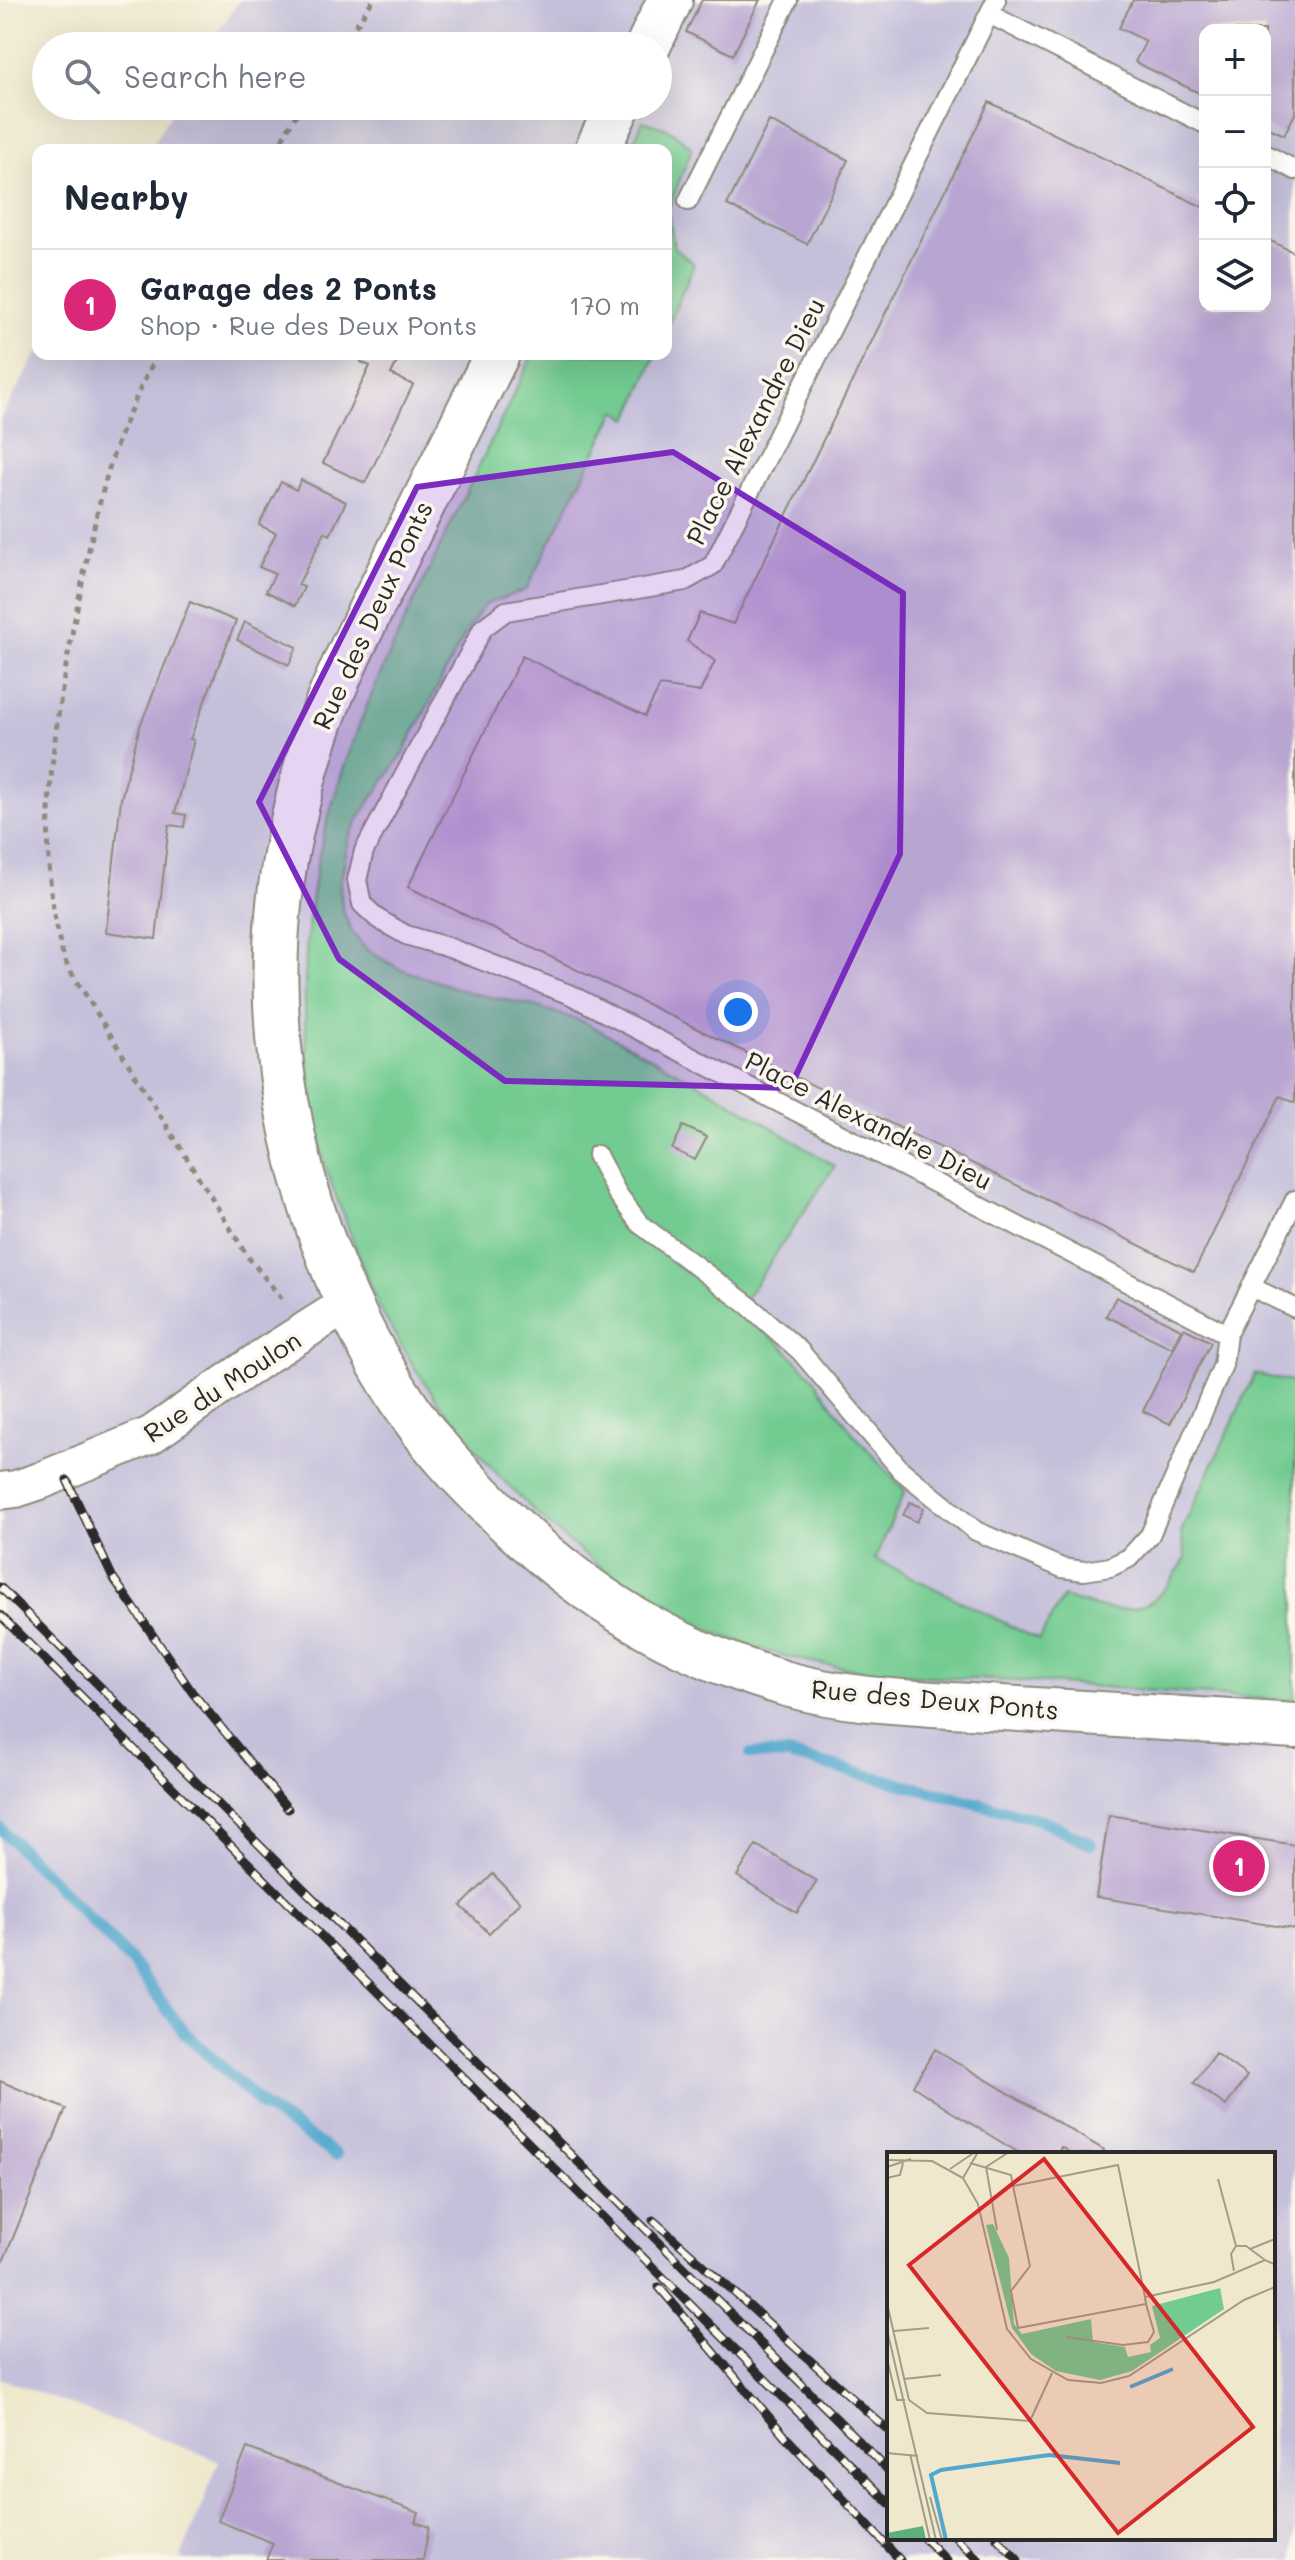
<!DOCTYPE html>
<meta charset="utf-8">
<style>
body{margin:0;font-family:Mali,sans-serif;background:#f2f2f3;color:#1f2937}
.controls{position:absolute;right:24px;top:24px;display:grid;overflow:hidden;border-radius:16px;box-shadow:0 8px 32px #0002}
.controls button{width:72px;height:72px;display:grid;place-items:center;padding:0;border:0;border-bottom:2px solid #e0e1e3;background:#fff;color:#1f2937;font:40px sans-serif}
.you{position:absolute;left:738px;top:1012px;width:28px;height:28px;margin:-20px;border:6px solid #fff;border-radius:50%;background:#1a73e8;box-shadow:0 0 0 12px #1a73e833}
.badge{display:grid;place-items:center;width:52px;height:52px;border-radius:50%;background:#db2777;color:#fff;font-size:26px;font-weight:700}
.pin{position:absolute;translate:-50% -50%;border:4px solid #fff;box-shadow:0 2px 8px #0006}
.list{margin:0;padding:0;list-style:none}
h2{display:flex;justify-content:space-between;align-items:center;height:104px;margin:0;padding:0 32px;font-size:34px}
h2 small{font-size:26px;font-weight:400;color:#747a83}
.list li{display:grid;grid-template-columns:52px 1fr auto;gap:24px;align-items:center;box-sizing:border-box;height:112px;padding:0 32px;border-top:2px solid #e0e1e3}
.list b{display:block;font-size:30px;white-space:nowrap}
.list p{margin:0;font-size:26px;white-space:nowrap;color:#747a83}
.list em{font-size:26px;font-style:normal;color:#747a83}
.icon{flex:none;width:44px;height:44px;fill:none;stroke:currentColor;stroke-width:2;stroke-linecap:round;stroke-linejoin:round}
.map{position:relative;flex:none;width:1295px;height:2560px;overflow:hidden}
.search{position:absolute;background:#fff;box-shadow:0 8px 32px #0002;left:32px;top:32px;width:640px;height:88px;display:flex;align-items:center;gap:20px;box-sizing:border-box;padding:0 28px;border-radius:44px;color:#747a83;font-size:30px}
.panel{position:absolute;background:#fff;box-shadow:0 8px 32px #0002;left:32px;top:144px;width:640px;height:216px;border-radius:16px}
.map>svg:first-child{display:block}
.industrial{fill:#c5c0da;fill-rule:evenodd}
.green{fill:#72cb91;stroke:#4e7b5e;stroke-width:2}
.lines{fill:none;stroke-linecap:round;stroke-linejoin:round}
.stream{stroke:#51a7cd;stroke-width:12}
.building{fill:#b9a5d2}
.lane-casing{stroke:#8d8a7c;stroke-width:22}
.street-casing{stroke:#8d8a7c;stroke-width:40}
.primary-casing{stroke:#8d8a7c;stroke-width:48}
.path{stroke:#8d8a7c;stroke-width:5;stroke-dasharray:6 6;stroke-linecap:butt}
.lane{stroke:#fff;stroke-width:18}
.street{stroke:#fff;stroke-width:36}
.primary{stroke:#fff;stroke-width:44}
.rail-casing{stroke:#2b2b2b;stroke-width:9}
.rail{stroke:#fbf7ec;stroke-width:6;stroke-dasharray:18;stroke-linecap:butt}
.marked{fill:#7b2cbf;fill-opacity:0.2;stroke:#7b2cbf;stroke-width:6;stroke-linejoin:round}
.labels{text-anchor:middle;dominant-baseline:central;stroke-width:7;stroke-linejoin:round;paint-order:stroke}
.street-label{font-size:26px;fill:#2b2b2b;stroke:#fbf7ec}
.inset-river{fill:none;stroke:#51a7cd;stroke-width:4}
.inset-road{fill:none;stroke:#a19c8c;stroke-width:2}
.view{fill:#d62828;fill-opacity:0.15;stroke:#d62828;stroke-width:4}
.inset-edge{fill:none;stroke:#2b2b2b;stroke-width:4}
</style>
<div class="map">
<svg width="1295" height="2560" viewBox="0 0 1295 2560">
<rect width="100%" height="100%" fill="#fbf7ec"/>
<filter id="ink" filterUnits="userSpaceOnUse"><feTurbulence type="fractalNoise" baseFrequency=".0125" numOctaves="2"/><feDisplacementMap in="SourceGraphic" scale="16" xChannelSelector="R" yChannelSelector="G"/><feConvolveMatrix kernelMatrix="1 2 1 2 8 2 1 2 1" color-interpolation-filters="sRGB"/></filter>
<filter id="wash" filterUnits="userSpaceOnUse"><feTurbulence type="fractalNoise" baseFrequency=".006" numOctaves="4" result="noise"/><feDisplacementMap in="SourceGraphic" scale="32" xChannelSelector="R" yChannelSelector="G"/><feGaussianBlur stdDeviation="1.8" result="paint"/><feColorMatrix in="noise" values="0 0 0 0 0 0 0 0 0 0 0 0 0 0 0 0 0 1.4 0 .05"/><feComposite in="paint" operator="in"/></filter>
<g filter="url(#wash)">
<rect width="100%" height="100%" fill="#efe8cd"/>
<!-- industrial -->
<path class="industrial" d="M240 0H1295V2560H180L219 2461 0 2378V1522L3 1524 0 1509V420L38 351V354H666V150H150L175 106H658V46H208ZM1205 30H1265V306H1205ZM889 2154H1273V2538H889Z"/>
<!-- green -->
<path class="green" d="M643 121 670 130 692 148 668 210 674 248 694 264 666 331V150H630Z
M533 354H656L629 419 616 411 526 590 484 605 464 636 404 752 362 813 349 838 340 885 342 908 352 933 367 950 400 969 471 993 535 1006 584 1022 711 1090 835 1166 738 1310 779 1343 811 1375 853 1433 905 1491 875 1559 1039 1640 1063 1597C1093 1607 1132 1621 1159 1595 1170 1585 1177 1570 1186 1559L1181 1532 1255 1374 1295 1383V1701C1202 1694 1108 1687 1014 1681 932 1676 846 1675 767 1651 602 1601 466 1465 384 1316 369 1290 360 1258 349 1230 342 1210 333 1191 327 1171 300 1072 298 951 320 851 341 759 379 673 420 589 457 510 496 432 533 354Z"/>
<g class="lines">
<!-- stream -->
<path class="stream" d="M751 1754 789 1755 1042 1820 1091 1844
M0 1828 132 1962 184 2032 263 2106 336 2155"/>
</g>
<g id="blocks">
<!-- building -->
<path class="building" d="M702 0H760L733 55 686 32Z
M1133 0H1295V114L1284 135 1265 126V30H1205V96L1135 62 1146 41 1119 28Z
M989 102 1205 208V306H1265V238L1295 253V1103L1280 1096 1194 1272 408 887 522 656 645 716 660 686 700 692 715 661 687 641 700 613 733 624Z
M769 121 848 160 807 244 727 205Z
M365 354H392L399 358 391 374 413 385 365 483 323 463 370 366 361 362Z
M301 480 346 502 330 535 325 532 298 585 304 587 295 606 266 591 275 574 259 567 276 533 259 525 281 482 296 490Z
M190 602 236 621 190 739 194 740 175 813 186 815 184 827 169 825 156 939 106 932 121 799 140 726Z
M245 622 297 647 289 665 237 640Z
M683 1126 707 1137 695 1160 672 1149Z
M1116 1297 1181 1329 1172 1348 1106 1316Z
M1184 1328 1211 1342 1170 1424 1143 1411Z
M910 1502 924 1508 917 1522 903 1515Z
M1109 1815 1295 1845V1929L1096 1897Z
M756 1845 817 1881 797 1913 737 1876Z
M493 1874 520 1902 489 1933 461 1906Z
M935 2049 1104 2150 1102 2154H1072L1061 2147 1057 2154H1021L947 2109 913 2086Z
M1215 2053 1247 2076 1226 2106 1194 2083Z
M0 2081 66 2109 0 2269Z
M247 2448 419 2513 415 2522 429 2527 423 2560H266L273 2543 218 2521Z"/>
</g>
</g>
<g filter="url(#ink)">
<use href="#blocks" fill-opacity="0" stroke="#8d8a7c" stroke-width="2"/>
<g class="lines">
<defs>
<path id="lane" d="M996 0 989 14 1205 124
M989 14 713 565 685 581 506 611 483 628 364 851 357 880 362 904 378 919 406 935 450 948 571 995 1227 1334 1251 1287
M1265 154 1295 170
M688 201 788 0
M597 1155 617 1193 640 1224 748 1305 800 1351 901 1470 976 1531 1062 1568 1084 1571 1110 1567 1129 1558 1150 1535 1223 1365 1227 1334
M1295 1200 1251 1287 1295 1308"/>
<path id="street" d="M0 1491 16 1489 40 1481 151 1435 265 1356 349 1303"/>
<path id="primary" d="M648 46 670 0
M597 150 618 106
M497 354C464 421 431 488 398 554 372 608 343 662 322 718 309 754 299 793 291 830 247 1027 299 1253 414 1418 438 1453 468 1483 498 1513 585 1597 671 1651 787 1684 851 1702 921 1703 987 1707 1090 1713 1192 1720 1295 1726"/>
</defs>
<!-- lane casing -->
<use href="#lane" class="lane-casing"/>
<!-- street casing -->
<use href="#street" class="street-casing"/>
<!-- primary casing -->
<use href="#primary" class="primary-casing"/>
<!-- path -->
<path class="path" d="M342 46 373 0
M276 150 301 106
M157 354C139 391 119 432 108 472 95 517 86 563 77 608 56 713 32 853 64 958 68 969 76 979 82 989L248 1257 283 1300"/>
<!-- lane -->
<use href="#lane" class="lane"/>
<!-- street -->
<use href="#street" class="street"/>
<!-- primary -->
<use href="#primary" class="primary"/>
<defs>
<path id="rail" d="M67 1480 112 1576 192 1692 288 1809
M0 1587 889 2471
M0 1615 889 2503
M653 2220 889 2431
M659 2287 785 2436 900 2560
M924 2538 946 2560
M956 2538 979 2560
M997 2538 1018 2560"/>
</defs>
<!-- rail casing -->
<use href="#rail" class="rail-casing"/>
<!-- rail -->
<use href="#rail" class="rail"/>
</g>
</g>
<!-- marked area -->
<path class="marked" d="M673 452 903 593 900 854 790 1088 505 1081 339 959 259 802 417 487Z"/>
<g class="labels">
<!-- street labels -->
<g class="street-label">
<text transform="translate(755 421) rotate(-63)">Place Alexandre Dieu</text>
<text transform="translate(372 615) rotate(-65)">Rue des Deux Ponts</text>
<text transform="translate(869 1120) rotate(27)">Place Alexandre Dieu</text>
<text transform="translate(222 1386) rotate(-33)">Rue du Moulon</text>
<text transform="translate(935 1699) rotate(5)">Rue des Deux Ponts</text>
</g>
</g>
<!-- overview -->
<g transform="translate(887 2152)">
<rect width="388" height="388" fill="#efe8cd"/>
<path d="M106 72 122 106 127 172 135 182 204 167 206 190 238 195 241 205 264 200 263 193 273 186 265 154 333 136 337 157 245 219 213 228 169 219 144 202 125 176 99 73Z" fill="#72cb91"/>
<path d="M36 374 39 388H0V381Z" fill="#5daf7b"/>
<path class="inset-river" d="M243 235 286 217M59 388 44 323 54 318 162 303 233 311"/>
<path class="inset-road" d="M0 8 45 9 76 26 91 52 120 177 144 207 181 228 214 231 242 224 357 148 388 135M83 11 124 23 126 34 231 13 258 145 327 130 378 108 387 112M0 15 24 7M63 17 88 0M0 26 13 23 16 11M76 26 91 0M331 27 349 94M126 34 143 114 124 139 131 176 259 152 258 145M110 78 99 15 122 0M363 97 388 87M347 119 344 102 349 94H359L378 108M0 151 22 248M0 178 49 388M7 179 42 176M179 185 236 193 261 190 267 180 259 152M0 207 10 248H18M17 227 54 223M22 248 40 261 143 269 165 221M0 301 31 304M23 302 43 388M43 345 55 388"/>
<path class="view" d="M157 7 366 275 231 381 22 113Z"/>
<rect width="388" height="388" class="inset-edge"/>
</g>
</svg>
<div class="controls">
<button>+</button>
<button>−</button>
<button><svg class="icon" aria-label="locate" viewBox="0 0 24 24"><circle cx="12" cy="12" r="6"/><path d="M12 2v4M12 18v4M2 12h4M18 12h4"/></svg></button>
<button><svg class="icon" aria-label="layers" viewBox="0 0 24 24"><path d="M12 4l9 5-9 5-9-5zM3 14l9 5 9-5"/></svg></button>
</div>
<div class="you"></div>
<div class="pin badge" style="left:1239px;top:1866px">1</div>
<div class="search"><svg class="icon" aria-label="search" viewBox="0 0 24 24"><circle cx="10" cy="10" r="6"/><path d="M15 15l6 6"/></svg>Search here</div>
<section class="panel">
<h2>Nearby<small></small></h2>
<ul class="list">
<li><span class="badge">1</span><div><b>Garage des 2 Ponts</b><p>Shop · Rue des Deux Ponts</p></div><em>170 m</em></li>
</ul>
</section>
</div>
